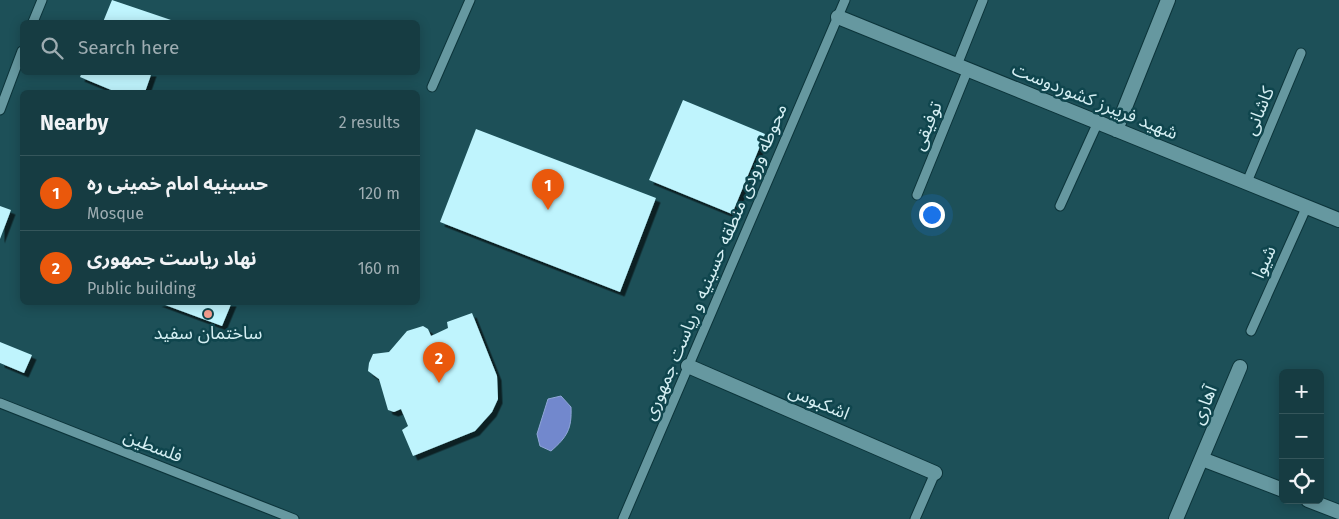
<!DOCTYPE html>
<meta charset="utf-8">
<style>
body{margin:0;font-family:"Fira Sans","Noto Sans Arabic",sans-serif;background:#1f4349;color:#f1f3f6}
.controls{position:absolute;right:15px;bottom:15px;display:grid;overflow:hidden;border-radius:8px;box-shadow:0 2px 12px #0003}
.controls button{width:45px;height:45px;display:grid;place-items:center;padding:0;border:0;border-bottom:1px solid #35565b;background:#163c42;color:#f1f3f6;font:25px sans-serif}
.you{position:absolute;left:931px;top:214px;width:18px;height:18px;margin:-12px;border:4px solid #fff;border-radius:50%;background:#1a73e8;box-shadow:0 0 0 8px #1a73e833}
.badge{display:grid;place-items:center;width:32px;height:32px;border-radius:50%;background:#ea580c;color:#fff;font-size:16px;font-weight:700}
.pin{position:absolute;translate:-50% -41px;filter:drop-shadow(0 1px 2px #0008)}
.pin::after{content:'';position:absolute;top:26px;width:18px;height:15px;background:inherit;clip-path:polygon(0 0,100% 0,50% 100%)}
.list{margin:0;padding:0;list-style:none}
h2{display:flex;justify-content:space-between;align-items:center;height:65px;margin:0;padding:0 20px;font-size:21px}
h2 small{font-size:16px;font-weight:400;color:#9eadb2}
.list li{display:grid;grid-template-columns:32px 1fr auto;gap:15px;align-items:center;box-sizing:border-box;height:75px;padding:0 20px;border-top:1px solid #35565b}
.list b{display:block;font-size:19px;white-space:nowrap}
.list p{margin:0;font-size:16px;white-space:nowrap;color:#9eadb2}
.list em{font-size:16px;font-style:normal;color:#9eadb2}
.icon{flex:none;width:28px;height:28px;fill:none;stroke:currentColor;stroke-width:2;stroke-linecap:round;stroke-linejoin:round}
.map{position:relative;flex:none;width:1339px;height:519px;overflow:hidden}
.search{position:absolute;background:#163c42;box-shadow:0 2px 12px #0003;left:20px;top:20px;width:400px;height:55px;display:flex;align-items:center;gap:12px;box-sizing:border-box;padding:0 18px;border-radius:8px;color:#9eadb2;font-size:19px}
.panel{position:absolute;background:#163c42;box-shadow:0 2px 12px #0003;left:20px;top:90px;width:400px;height:215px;border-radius:8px}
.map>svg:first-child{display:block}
.water{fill:#7288cd;stroke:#90a7d8}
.building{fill:#bff4fd;filter:url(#shadow)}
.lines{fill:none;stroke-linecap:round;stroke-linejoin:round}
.service-casing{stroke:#0c343a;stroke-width:11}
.minor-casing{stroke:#0c343a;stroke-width:16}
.service{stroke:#6698a0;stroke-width:9}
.minor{stroke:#6698a0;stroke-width:14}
.poi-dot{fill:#f59d8e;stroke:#0f454d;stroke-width:2}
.labels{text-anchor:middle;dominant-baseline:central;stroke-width:5;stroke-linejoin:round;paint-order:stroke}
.street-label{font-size:18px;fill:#d5eff3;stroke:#0f454d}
.poi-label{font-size:18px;fill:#d5eff3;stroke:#0f454d}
</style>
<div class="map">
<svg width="1339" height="519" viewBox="0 0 1339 519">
<defs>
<filter id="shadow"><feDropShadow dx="4.5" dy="4.5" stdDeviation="0" flood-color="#0009"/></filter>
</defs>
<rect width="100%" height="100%" fill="#1d5058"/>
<!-- water -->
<path class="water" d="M561 396 571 407C572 429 567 437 551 451L540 446 537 434 548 399Z"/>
<!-- building -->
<path class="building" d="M112 0 171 20 170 22H103Z
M82 72H152L145 92H116L80 77Z
M683 100 765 134 732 214 649 180Z
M476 129 656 198 620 292 440 222Z
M0 206 11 210 0 239Z
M157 302H232L222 326Z
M472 313 497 376 498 399 492 412 475 431 413 456 402 430 408 426 401 409 394 412 388 410 379 379 368 371 369 363 373 354 389 352 407 331 423 326 428 329 431 336 448 328 447 322Z
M0 342 32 355 24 373 0 363Z"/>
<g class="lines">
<defs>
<path id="service" d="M33 22 42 0
M957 65 983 0
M432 87 470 0
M0 110 22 51
M1247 182 1301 53
M917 195 968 69
M1060 206 1098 122
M1251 331 1307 206
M0 403 294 519
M623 519 845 0
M915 519 935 473"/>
<path id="minor" d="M838 17 1339 220
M1116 130 1168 0
M688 366 935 473
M1202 459 1283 490
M1308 500 1339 512
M1176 519 1240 367"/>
</defs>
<!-- service casing -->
<use href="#service" class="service-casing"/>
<!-- minor casing -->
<use href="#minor" class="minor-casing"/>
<!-- service -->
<use href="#service" class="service"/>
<!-- minor -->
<use href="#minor" class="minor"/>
</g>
<!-- markers -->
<circle class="poi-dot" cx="208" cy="314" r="5"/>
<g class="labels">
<!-- street labels -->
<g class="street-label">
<text transform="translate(1095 101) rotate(22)">شهید فریبرز کشوردوست</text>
<text transform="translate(1259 111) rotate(-67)">کاشانی</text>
<text transform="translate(927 126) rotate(-68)">توفیقی</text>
<text transform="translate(715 262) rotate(-67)">محوطه ورودی منطقه حسینیه و ریاست جمهوری</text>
<text transform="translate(1264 262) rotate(-66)">شیوا</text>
<text transform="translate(819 402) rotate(23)">اشکبوس</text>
<text transform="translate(1204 405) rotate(-68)">آهاری</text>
<text transform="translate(153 446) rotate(21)">فلسطین</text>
</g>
<!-- poi labels -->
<g class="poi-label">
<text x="208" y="333">ساختمان سفید</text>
</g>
</g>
</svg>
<div class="controls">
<button>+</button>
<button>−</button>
<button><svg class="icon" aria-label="locate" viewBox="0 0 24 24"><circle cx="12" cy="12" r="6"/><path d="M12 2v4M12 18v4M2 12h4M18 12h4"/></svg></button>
</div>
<div class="you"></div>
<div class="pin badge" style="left:548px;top:210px">1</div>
<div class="pin badge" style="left:439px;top:383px">2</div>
<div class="search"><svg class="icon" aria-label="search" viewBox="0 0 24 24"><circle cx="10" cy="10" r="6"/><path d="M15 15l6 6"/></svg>Search here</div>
<section class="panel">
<h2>Nearby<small>2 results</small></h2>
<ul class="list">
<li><span class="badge">1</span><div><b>حسینیه امام خمینی ره</b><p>Mosque</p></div><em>120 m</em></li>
<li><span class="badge">2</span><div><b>نهاد ریاست جمهوری</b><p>Public building</p></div><em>160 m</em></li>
</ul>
</section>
</div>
